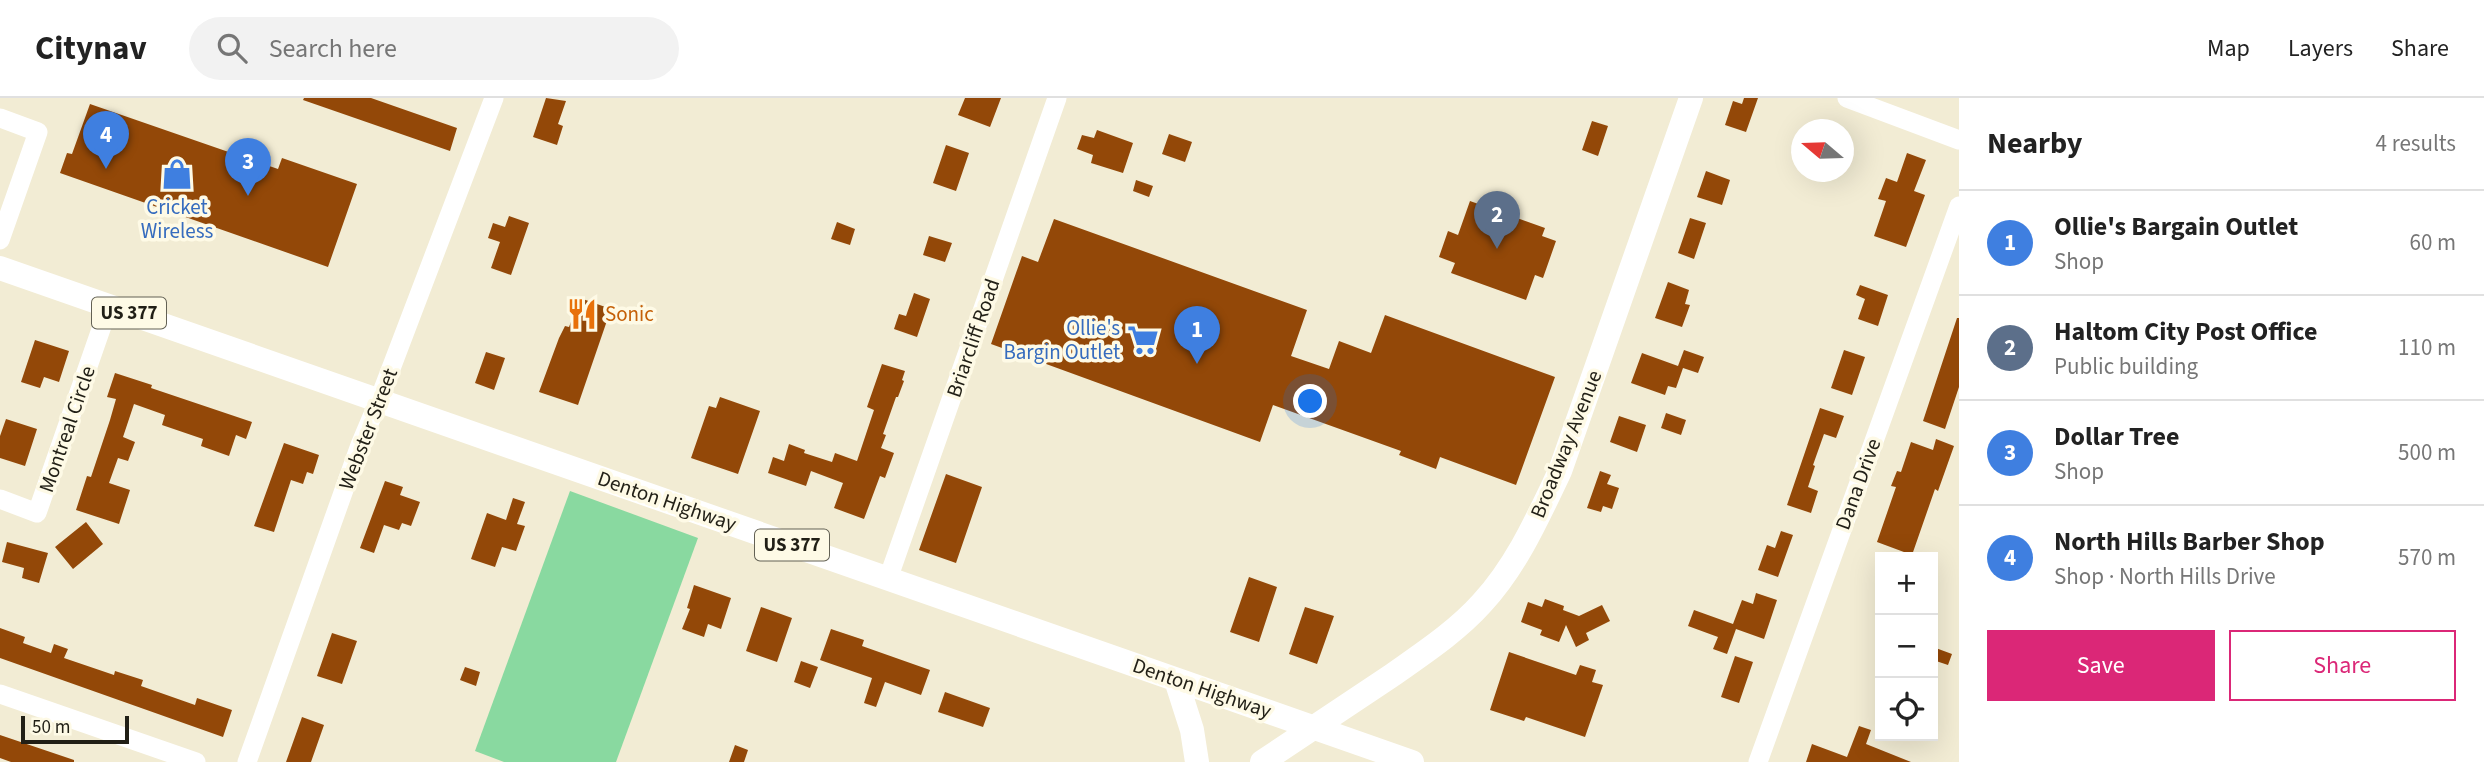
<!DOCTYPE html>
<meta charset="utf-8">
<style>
body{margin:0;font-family:"Source Sans 3",sans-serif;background:#f2f2f2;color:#222}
.controls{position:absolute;right:21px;bottom:21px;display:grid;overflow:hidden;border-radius:0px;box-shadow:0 7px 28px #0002}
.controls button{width:63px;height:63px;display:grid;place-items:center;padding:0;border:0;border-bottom:2px solid #e0e0e0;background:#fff;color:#222;font:35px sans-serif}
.compass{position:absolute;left:1791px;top:21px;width:63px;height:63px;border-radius:50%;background:#fff;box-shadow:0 7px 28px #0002;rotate:289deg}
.scale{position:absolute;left:21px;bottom:18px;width:108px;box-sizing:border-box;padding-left:7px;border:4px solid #211f16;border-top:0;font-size:19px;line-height:24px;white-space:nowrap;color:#211f16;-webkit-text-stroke:5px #fefae6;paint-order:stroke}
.you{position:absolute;left:1311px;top:304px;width:24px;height:24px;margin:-18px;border:5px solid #fff;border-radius:50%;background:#1a73e8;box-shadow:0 0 0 10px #1a73e833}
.badge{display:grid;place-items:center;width:46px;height:46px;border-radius:50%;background:#db2777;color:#fff;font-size:23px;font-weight:700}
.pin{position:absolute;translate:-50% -58px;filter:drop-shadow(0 2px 4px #0008)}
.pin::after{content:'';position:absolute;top:37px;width:24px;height:21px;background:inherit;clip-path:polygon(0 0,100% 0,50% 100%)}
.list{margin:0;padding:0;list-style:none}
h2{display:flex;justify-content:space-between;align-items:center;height:91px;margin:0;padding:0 28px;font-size:30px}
h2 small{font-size:23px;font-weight:400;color:#767676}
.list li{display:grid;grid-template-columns:46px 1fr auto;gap:21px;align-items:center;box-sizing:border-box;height:105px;padding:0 28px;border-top:2px solid #e0e0e0}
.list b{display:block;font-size:26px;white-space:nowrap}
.list p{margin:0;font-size:23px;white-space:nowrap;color:#767676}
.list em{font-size:23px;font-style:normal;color:#767676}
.actions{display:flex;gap:14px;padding:21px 28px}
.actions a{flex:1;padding:16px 0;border:2px solid #db2777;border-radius:0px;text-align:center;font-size:24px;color:#db2777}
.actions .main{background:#db2777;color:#fff}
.icon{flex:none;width:38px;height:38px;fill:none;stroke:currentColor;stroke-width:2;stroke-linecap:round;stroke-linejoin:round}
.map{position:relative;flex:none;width:1959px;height:664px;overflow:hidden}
header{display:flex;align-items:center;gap:42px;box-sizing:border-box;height:98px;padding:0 35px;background:#fff;border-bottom:2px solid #e0e0e0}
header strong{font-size:33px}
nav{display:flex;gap:38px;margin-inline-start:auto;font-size:24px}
.search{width:490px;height:63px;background:#f2f2f2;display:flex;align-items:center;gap:18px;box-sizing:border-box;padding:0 24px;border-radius:38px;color:#767676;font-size:26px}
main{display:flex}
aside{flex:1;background:#fff}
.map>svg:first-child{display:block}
.green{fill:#89d9a0}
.building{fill:#934808}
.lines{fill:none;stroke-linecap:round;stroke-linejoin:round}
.minor{stroke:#fff;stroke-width:19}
.major{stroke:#fff;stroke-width:24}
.labels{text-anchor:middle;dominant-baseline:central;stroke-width:7;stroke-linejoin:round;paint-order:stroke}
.shield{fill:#fefae6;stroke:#636154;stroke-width:2}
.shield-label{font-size:19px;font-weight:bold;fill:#211f16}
.shop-label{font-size:21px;fill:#366cbe;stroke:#fefae6}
.food-label{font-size:21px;fill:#c56008;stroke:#fefae6;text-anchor:start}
.street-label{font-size:21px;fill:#211f16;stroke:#fefae6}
</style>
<header>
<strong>Citynav</strong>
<div class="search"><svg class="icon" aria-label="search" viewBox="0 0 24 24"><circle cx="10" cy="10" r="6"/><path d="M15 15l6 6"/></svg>Search here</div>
<nav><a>Map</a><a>Layers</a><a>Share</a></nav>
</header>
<main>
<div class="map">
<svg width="1959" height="664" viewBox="0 0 1959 664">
<rect width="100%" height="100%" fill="#f2ecd4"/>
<!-- green -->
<path class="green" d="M570 393 698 440 616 664H504L475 653Z"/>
<!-- building -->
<path class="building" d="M304 0H371L457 30 450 53 303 2Z
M546 0 566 3 558 26 563 28 557 47 533 39Z
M965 0H1001L990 29 958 17Z
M1744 0H1758L1746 34 1725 27 1733 3 1742 6Z
M90 6 278 71 282 60 357 86 328 169 60 75 67 55 72 56Z
M1592 23 1608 28 1598 58 1582 52Z
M1097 32 1133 45 1123 75 1091 65 1093 57 1077 51 1082 37 1094 40Z
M1169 36 1192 44 1185 64 1162 56Z
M946 47 969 55 956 93 933 85Z
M1907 55 1926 62 1914 93 1925 97 1906 149 1874 138 1886 103 1878 101 1886 80 1897 84Z
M1706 73 1730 82 1722 107 1697 99Z
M1136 82 1153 88 1149 99 1133 93Z
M1470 103 1545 130 1542 138 1556 143 1543 180 1535 177 1526 202 1451 175 1455 165 1439 159 1448 133 1458 137Z
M509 118 529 125 511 177 491 170 500 144 488 140 493 125 505 129Z
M1690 120 1706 125 1694 161 1678 155Z
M1054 121 1307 212 1291 258 1329 271 1339 243 1371 255 1385 217 1555 279 1516 387 1440 359 1436 371 1399 357 1401 353 1273 307 1260 344 991 246 1022 158 1038 164Z
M837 124 855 131 850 147 831 141Z
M929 138 952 145 945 164 923 157Z
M1668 184 1689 192 1685 206 1690 207 1682 229 1655 220Z
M1860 187 1888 197 1878 228 1858 221 1865 201 1856 197Z
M914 195 930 201 917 239 894 231 899 216 906 218Z
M580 200 611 211 578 307 539 294 559 240 565 228 569 229Z
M1957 220H1959V289L1945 331 1923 323Z
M35 242 69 253 59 284 44 279 40 290 21 284Z
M1684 252 1704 259 1698 275 1683 270 1676 290 1668 288 1665 297 1631 285 1642 255 1678 268Z
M1844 252 1865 259 1852 297 1831 290Z
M486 254 505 260 494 292 475 285Z
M882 266 905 273 902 282 904 283 898 299H896L883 336 886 337 881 350 894 355 885 380 880 378 864 421 834 410 843 385 811 373 806 388 768 375 773 359 784 363 789 346 805 352 804 355 832 364 835 355 857 363 874 312 867 309Z
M115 275 152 287 151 290 252 324 246 341 236 337 229 358 201 348 203 341 162 327 165 317 134 306 123 339 135 344 128 363 118 360 109 385 130 392 119 426 76 412 87 378 91 379 110 322 116 301 107 299Z
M720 299 760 313 738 376 691 360 709 308 716 310Z
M1820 310 1844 318 1836 340 1824 336 1813 367 1815 368 1808 389 1818 393 1811 415 1787 407Z
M1666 315 1686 322 1681 337 1661 330Z
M1619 318 1646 327 1637 354 1610 344Z
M6 321 37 331 25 368 0 360V338Z
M1936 341 1954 348 1938 393 1935 391 1912 457 1877 444 1896 389 1891 388 1897 373 1901 374 1911 344 1933 352Z
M284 345 319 357 313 376 307 374 303 386 291 382 274 434 254 428Z
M1600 373 1611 377 1607 386 1619 390 1612 411 1603 408 1601 414 1587 410Z
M946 376 982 389 956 465 919 452Z
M385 383 403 389 400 397 420 404 411 428 402 425 399 432 384 427 374 455 360 450Z
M513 400 525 404 517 426 525 428 516 453 502 449 495 469 471 461 487 415 506 422Z
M86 424 103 446 73 471 55 449Z
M1781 433 1793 437 1778 479 1758 472 1767 447 1775 450Z
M7 444 48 455 39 485 22 480 24 470 2 464Z
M1249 479 1277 489 1259 544 1230 534Z
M694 487 731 500 721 531 708 526 704 539 682 531 690 511 687 510Z
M1756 495 1777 502 1764 541 1736 531 1727 556 1713 551 1718 539 1688 528 1694 512 1733 526 1742 502 1753 506Z
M1545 501 1564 508 1563 512 1579 518 1602 507 1610 523 1586 535 1589 542 1576 549 1566 527 1559 544 1540 537 1542 532 1521 524 1528 504 1542 509Z
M761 509 792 520 777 564 746 553Z
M1305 509 1334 518 1317 566 1289 556Z
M0 530 25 539 23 545 51 555 54 546 68 551 64 560 114 577 115 573 143 582 141 588 195 607 197 600 232 612 223 639 0 560Z
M831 531 864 542 862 548 930 572 921 597 885 584 876 609 864 605 872 580 820 562Z
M332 535 357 543 342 586 317 578Z
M1933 549 1952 556 1948 567 1933 562Z
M1509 554 1576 577 1580 567 1596 572 1592 584 1603 587 1585 639 1526 619 1524 623 1490 612Z
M1735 558 1753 564 1739 605 1721 599Z
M801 563 818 569 810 590 794 584Z
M465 569 480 574 476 588 460 582Z
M945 594 990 610 983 629 938 614Z
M302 619 324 627 311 664H286Z
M1859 628 1871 632 1866 646 1911 664H1806L1812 646 1847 659Z
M0 637 74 662V664H11L0 660Z
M735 647 748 652 744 664H729Z"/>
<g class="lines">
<!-- minor -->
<path class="minor" d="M1847 0 1959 42
M0 20 38 34 0 142
M0 401 37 415 109 208
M888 481 1057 0
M0 596 196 664
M247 664 360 347 379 302 494 0
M1758 664 1959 108"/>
<!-- major -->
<path class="major" d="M0 170 1412 664
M1176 582 1192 632 1197 664
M1262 664C1305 635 1348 607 1391 578 1422 556 1456 534 1482 505 1517 467 1538 419 1560 373L1691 0"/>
</g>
<!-- icons -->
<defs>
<symbol id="shop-bare" viewBox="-9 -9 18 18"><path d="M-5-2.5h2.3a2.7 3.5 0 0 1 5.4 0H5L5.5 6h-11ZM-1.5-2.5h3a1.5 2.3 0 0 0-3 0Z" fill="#3f7fe0" stroke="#fefae6" stroke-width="2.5" paint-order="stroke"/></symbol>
<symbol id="restaurant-bare" viewBox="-9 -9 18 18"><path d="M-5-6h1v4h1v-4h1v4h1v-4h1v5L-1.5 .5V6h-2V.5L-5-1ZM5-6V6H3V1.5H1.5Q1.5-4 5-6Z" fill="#e8710a" stroke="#fefae6" stroke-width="2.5" paint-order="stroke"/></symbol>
<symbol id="supermarket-bare" viewBox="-9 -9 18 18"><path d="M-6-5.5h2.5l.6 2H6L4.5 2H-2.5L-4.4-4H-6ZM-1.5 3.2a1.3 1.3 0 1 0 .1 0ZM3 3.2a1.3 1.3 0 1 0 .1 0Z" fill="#3f7fe0" stroke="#fefae6" stroke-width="2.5" paint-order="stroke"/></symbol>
</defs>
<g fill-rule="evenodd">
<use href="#shop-bare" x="155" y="54" width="44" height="44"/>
<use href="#restaurant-bare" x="560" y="194" width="44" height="44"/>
<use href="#supermarket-bare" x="1121" y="220" width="44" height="44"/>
</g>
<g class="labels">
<!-- shield labels -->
<g class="shield">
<rect x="92" y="199.5" width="74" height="31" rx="5"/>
<rect x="755" y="431.5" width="74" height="31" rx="5"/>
</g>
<g class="shield-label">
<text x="129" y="215">US 377</text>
<text x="792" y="447">US 377</text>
</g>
<!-- shop labels -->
<g class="shop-label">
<text x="177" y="109">Cricket<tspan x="177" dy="24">Wireless</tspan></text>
<text x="1120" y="230" text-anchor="end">Ollie's<tspan x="1120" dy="24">Bargin Outlet</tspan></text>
</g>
<!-- food labels -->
<g class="food-label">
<text x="605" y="216">Sonic</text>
</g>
<!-- street labels -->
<g class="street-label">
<text transform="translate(973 240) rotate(-71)">Briarcliff Road</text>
<text transform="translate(67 331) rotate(-71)">Montreal Circle</text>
<text transform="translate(368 331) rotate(-69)">Webster Street</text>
<text transform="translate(1566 346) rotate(-68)">Broadway Avenue</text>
<text transform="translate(1858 386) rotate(-70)">Dana Drive</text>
<text transform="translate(667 403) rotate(19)">Denton Highway</text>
<text transform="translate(1202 590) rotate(19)">Denton Highway</text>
</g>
</g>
</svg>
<div class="controls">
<button>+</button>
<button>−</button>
<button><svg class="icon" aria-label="locate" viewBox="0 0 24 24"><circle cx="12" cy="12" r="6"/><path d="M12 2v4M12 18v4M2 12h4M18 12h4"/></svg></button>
</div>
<svg class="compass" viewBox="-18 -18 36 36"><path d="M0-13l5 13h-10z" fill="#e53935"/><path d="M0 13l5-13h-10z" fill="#767676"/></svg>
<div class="scale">50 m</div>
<div class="you"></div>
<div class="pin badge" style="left:1197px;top:266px;background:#3f7fe0">1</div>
<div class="pin badge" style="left:1497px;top:151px;background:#5c6f8a">2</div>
<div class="pin badge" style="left:248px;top:98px;background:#3f7fe0">3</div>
<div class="pin badge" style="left:106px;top:71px;background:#3f7fe0">4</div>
</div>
<aside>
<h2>Nearby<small>4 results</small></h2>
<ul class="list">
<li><span class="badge" style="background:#3f7fe0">1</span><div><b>Ollie's Bargain Outlet</b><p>Shop</p></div><em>60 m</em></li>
<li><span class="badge" style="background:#5c6f8a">2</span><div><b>Haltom City Post Office</b><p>Public building</p></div><em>110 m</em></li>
<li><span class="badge" style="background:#3f7fe0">3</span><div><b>Dollar Tree</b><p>Shop</p></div><em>500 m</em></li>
<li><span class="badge" style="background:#3f7fe0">4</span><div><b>North Hills Barber Shop</b><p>Shop · North Hills Drive</p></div><em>570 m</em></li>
</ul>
<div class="actions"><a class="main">Save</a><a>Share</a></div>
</aside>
</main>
